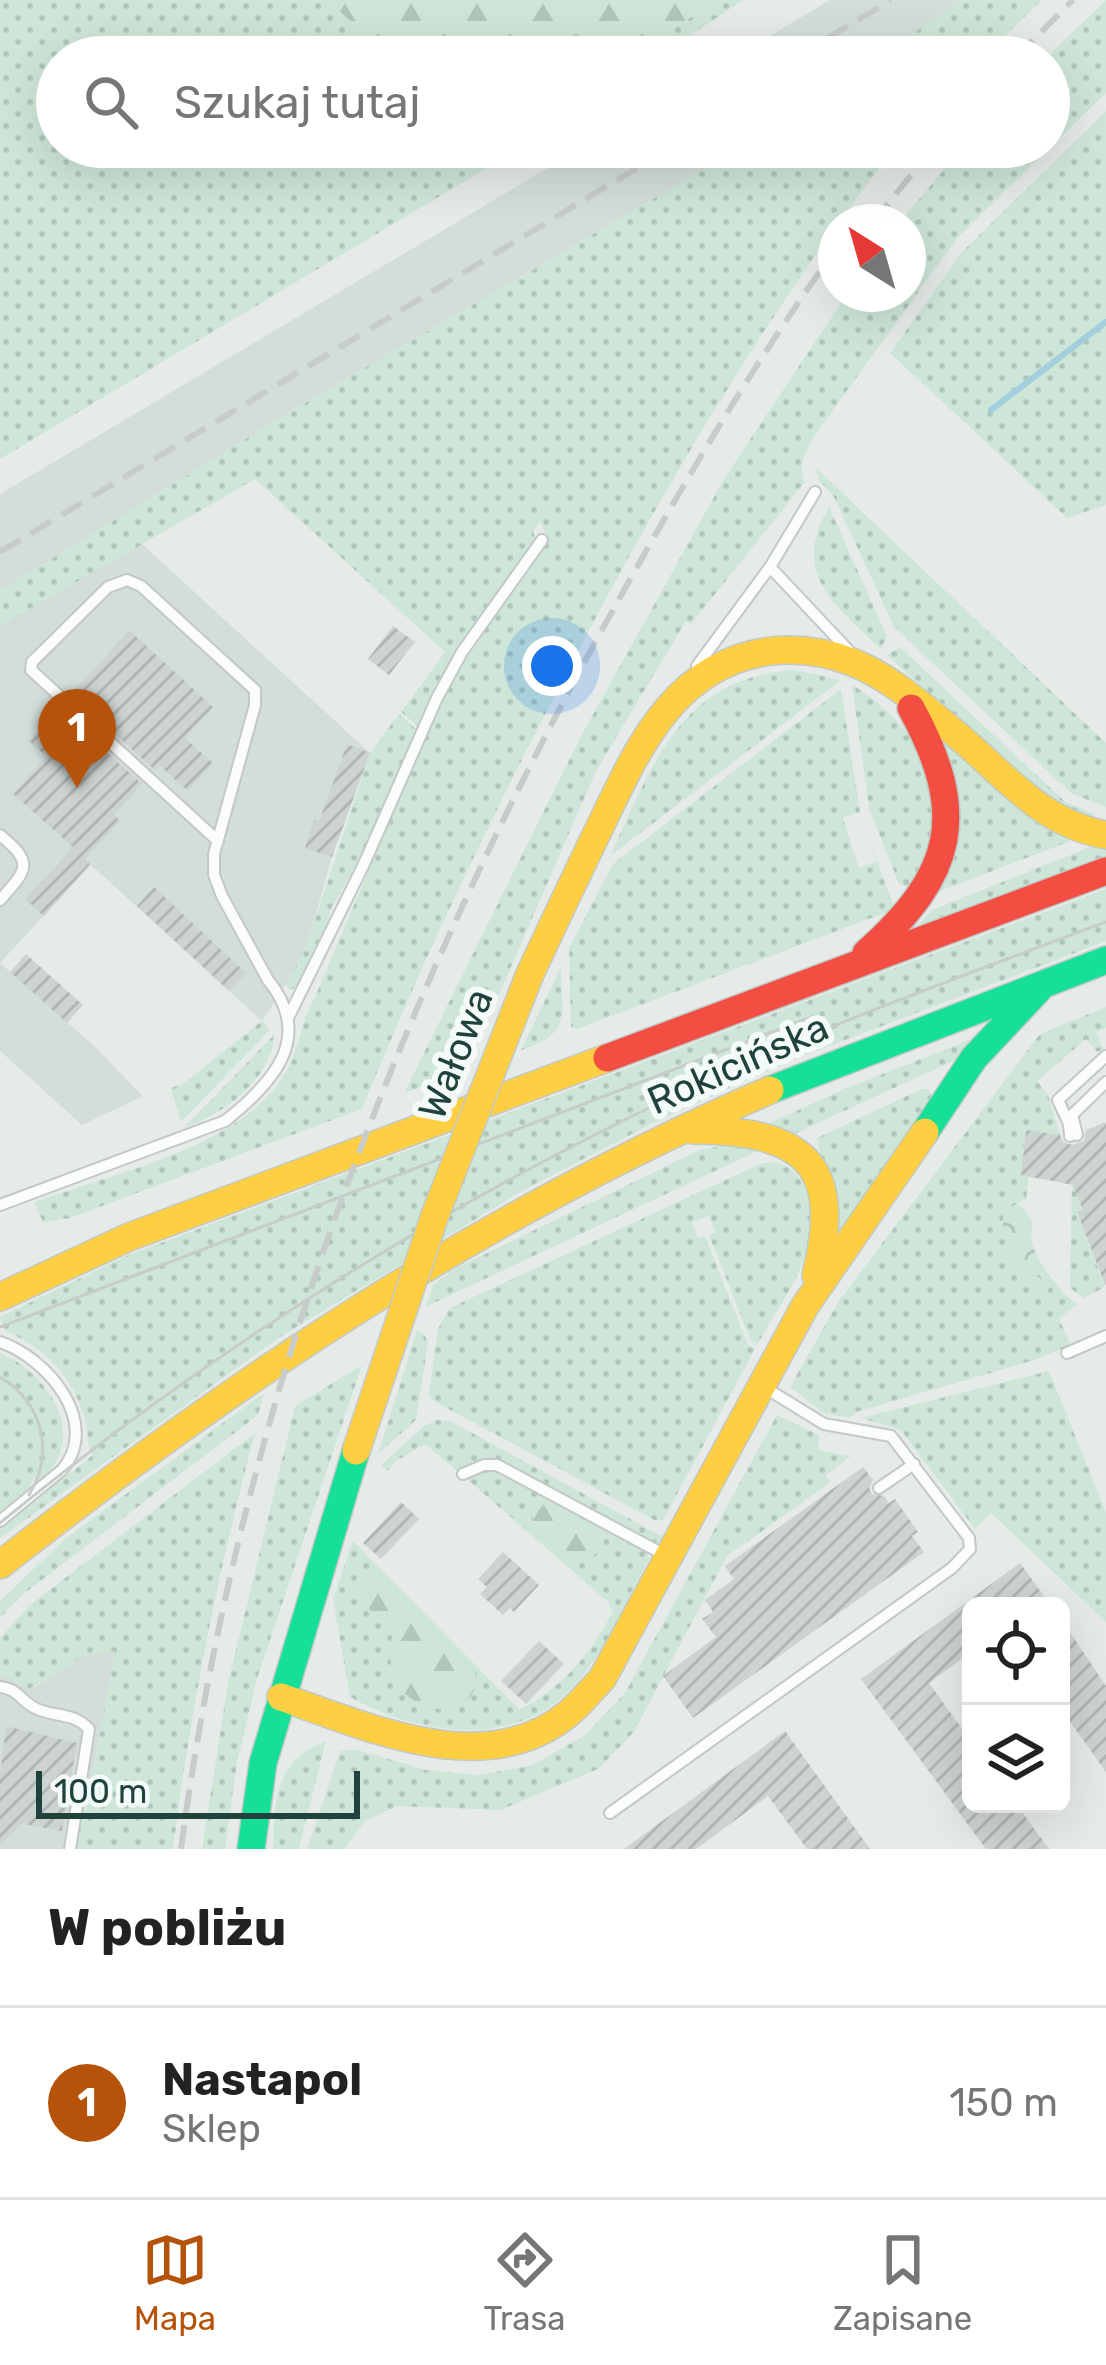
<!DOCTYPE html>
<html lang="pl">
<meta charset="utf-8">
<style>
body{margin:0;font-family:Rubik,sans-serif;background:#f6f6f6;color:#222}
.controls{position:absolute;right:36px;bottom:36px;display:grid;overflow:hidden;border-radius:18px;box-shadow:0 12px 48px #0002}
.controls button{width:108px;height:108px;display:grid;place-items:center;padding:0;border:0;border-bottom:3px solid #e0e0e0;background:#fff;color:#222;font:60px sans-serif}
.compass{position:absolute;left:818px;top:204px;width:108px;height:108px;border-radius:50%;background:#fff;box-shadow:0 12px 48px #0002;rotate:323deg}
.scale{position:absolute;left:36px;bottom:30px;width:324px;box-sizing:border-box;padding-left:12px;border:6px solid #20423d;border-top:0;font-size:33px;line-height:42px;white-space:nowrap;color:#20423d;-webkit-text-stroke:9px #f4faf8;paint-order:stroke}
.you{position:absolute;left:552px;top:666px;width:42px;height:42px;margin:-30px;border:9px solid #fff;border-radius:50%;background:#1a73e8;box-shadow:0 0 0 18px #1a73e833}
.badge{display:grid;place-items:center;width:78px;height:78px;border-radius:50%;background:#b45309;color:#fff;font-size:39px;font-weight:700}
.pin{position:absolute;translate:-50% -99px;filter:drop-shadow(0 3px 6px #0008)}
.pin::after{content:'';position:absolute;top:63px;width:42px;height:36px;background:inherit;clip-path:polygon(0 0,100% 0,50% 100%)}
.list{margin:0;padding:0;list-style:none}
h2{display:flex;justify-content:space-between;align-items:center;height:156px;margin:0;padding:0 48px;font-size:51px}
h2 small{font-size:39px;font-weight:400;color:#767676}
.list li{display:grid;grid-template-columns:78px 1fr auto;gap:36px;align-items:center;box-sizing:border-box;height:192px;padding:0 48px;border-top:3px solid #e0e0e0}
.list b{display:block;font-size:45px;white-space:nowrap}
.list p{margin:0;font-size:39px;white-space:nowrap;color:#767676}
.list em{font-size:39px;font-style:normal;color:#767676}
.icon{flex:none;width:66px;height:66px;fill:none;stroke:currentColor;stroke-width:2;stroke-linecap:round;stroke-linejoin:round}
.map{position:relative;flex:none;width:1106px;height:1849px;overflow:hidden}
.search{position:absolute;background:#fff;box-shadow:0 12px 48px #0002;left:36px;right:36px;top:36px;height:132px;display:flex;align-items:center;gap:30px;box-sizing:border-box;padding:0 42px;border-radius:66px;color:#767676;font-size:45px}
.sheet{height:348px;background:#fff}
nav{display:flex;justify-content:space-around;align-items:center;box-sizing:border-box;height:168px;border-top:3px solid #e0e0e0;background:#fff;font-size:33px;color:#767676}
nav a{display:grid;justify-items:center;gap:6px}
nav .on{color:#b45309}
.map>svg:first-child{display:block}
.built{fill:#d3deda}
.grass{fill:url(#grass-dots)}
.forest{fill:url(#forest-firs)}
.park{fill:url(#park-crowns)}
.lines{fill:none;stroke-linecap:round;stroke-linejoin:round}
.stream{stroke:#a3cede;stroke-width:6}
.building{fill:url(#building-hatch)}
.lane-casing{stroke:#c3c8c7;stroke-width:14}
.fast-casing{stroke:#c1c9c7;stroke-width:30}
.slow-casing{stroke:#c1c9c7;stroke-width:30}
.jam-casing{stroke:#c1c9c7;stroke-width:30}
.lane{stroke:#fbfcfc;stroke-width:10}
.fast{stroke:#16e098;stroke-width:27}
.slow{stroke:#ffcf43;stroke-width:27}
.jam{stroke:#f24e42;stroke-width:27}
.tram{stroke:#c7cccb;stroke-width:3}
.rail{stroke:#c7cccb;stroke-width:6;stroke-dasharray:24 12;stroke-linecap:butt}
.slow-bridge-casing{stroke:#c1c9c7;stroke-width:30;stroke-linecap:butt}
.slow-bridge{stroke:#ffcf43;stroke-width:27}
.labels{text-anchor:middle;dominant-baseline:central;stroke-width:12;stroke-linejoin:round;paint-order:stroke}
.street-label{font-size:39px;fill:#20423d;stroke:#f4faf8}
</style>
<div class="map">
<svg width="1106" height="1849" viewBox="0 0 1106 1849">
<defs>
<pattern id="grass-dots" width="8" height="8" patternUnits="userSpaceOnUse" patternTransform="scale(3)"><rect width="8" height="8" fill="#cee6d8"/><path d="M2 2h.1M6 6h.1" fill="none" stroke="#b1c6ba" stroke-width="1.8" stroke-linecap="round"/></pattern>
<pattern id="forest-firs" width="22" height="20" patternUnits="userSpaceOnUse" patternTransform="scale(3)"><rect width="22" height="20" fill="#cee6d8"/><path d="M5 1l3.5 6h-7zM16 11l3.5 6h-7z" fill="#b1c6ba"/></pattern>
<pattern id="park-crowns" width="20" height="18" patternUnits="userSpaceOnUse" patternTransform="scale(3)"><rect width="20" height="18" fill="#cee6d8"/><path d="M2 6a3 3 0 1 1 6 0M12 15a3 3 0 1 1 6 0" fill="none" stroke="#b1c6ba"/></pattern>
<pattern id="building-hatch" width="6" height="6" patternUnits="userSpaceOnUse" patternTransform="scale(3)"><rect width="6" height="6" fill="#ccd3d1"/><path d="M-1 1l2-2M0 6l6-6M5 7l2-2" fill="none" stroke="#afb6b4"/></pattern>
</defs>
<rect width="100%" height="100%" fill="#e6ebea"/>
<!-- built -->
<path class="built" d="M830 0H962L878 57H735Z
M583 147H742L283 416 0 591V494Z
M140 542 370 753 332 857 304 957 262 1021 91 865 0 963 91 1043 143 1096 82 1125 0 1051V626Z
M116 1650 78 1849H0V1674L30 1689 88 1654Z"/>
<!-- grass -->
<path class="grass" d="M0 0H743L658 57H57V147H522L0 459Z
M962 0H1042L983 57H878Z
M1106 0V93L958 237 812 439C806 453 797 467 805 482L691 624 686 621 596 771 466 1071 404 1093 580 738 724 479 847 294H908V222H900L963 147H1049L1047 57Z
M1106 111V505L1067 518 890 353 962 252Z
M742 147H896C775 300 673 472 580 647 501 797 426 951 362 1109L70 1218 43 1222 34 1202C113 1173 240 1148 285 1074 300 1049 300 1022 315 997L438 707 468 651 548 538 540 522 533 532 537 543 461 649 420 728 401 712 445 652 255 479 0 626V591L283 416Z
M816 468 1106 743V807L1071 793 894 627 834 497 819 480Z
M829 507 887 636 881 649C836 606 789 574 829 507Z
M900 647 1064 801 1092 813 1101 825 1044 800 887 655Z
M795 670 841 680 610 856C652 766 680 677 795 670Z
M852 685C903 715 946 771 933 835 930 853 920 872 913 889L899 884 869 808Z
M841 689 860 812 843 818 859 868 876 862 870 843 895 909 577 1029 571 1027 569 948 613 864Z
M399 714 419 732 375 832 332 907 324 935 301 984 291 990 285 985 304 953 370 753Z
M940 732 1072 837 1068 842 940 891Z
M1093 846 1106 849V862L908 936 932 910Z
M1106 889V941L790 1061 653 1123 522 1191 280 1337 0 1538V1529L93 1455C85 1444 89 1432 85 1419 72 1375 45 1348 4 1330L0 1317 126 1256Z
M561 967C561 1015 574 1033 521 1050Z
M1106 1007V1028L1096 1032 1103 1049 1097 1052 1086 1039 1037 1081 1048 1095 1060 1135 1026 1130 1021 1174 1029 1176 1026 1199 1004 1211 1033 1273 1030 1263 1038 1259 1064 1294 1077 1304 1059 1319 1071 1345 1031 1361 856 1412 850 1418 823 1413 790 1387 838 1302 1040 1034Z
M262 1021 270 1030 181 1122 171 1088 184 1083Z
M275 1034C271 1080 224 1114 184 1128Z
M972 1039 961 1057 792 1135 768 1124 842 1090Z
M922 1089H928L935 1099 838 1240 815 1155 820 1151 817 1138Z
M736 1143 766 1147 425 1307 434 1284 456 1268 700 1150Z
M774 1162C793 1167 799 1174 807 1193 829 1243 780 1302 757 1345L751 1341 709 1235 715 1232 709 1216 692 1222 698 1238 705 1236 748 1345 755 1349 663 1520 656 1521 432 1400 429 1393 438 1329 450 1308 762 1163Z
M1072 1182 1083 1210 1077 1213 1105 1287 1084 1298 1070 1288Z
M417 1330 424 1334 428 1343 416 1420 378 1454Z
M0 1353C49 1373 90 1438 41 1480L34 1477 27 1492 0 1513Z
M362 1365 257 1679 237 1762 225 1849H202L228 1683 295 1406Z
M1049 1371 1106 1512V1622L991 1513 975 1529 901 1430 861 1418Z
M264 1393 258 1415 22 1595 0 1618V1601L66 1538Z
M777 1415 819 1435 818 1450 851 1456 825 1476 831 1482 727 1556 634 1732 598 1769 500 1810 397 1806 365 1821 344 1849H307L340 1751 358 1750 426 1770 479 1775 533 1765 584 1736 625 1693Z
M437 1420 450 1421 663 1537 658 1543 651 1542 498 1459 469 1464 457 1471 425 1444 396 1461 387 1471 381 1465 424 1426Z
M255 1433C218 1570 191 1708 173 1849H74L81 1812H86L115 1651 88 1654 29 1689 0 1674V1638L30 1605Z
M490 1469 508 1473 648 1553 649 1559C626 1600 606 1652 573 1687 514 1750 419 1735 350 1697L333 1599 353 1541 519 1709C559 1693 594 1649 613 1611L607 1601 467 1479Z
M326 1741 299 1849H273C275 1799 274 1762 326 1741Z"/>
<!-- forest -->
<path class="forest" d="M327 0H719V1L624 57H391Z
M545 1503 564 1508 602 1531 605 1546 589 1560 572 1562C554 1550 536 1539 532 1516Z
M369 1568 382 1575 475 1668C486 1722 408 1721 393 1674 389 1662 391 1647 392 1635L359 1597 356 1578Z"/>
<!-- park -->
<path class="park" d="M1014 1205H1020L1033 1222 1031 1241 1038 1259 1030 1264 1033 1273 1051 1287 1041 1295C1016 1272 998 1247 1004 1211Z"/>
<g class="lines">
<!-- stream -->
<path class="stream" d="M991 410 1106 322"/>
</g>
<!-- building -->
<path class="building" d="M393 626 415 642 389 675 368 659Z
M129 630 213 707 185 738 213 763 188 791 159 765 155 770 71 694Z
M58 708 142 784 114 815 120 821 85 859 90 864 44 916 25 899 73 847 13 794 46 756 29 741Z
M347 744 370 753 332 857 305 848 314 820 319 822Z
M154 887 246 973 229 991 137 906Z
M26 954 83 1005 67 1023 10 972Z
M1106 1122V1285H1105L1077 1212 1083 1210 1073 1185 1021 1175 1026 1130 1060 1135 1063 1142 1072 1145 1084 1141 1086 1130Z
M863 1467 873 1480 869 1488 872 1494 884 1496 889 1503 895 1499 918 1532 912 1536 924 1552 693 1718 663 1676 716 1637 702 1619 713 1612 705 1600 734 1579 725 1566Z
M401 1502 419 1519 381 1559 363 1543Z
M503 1552 539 1585 514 1612 510 1608 503 1615 480 1594 487 1587 478 1579Z
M1020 1563 1051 1606H971V1652L929 1683 971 1741V1804H1016L1049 1849H986L861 1679Z
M1061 1619 1106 1686V1772L1061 1709Z
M539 1641 564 1664 526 1704 501 1681Z
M6 1726 77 1743 62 1831 23 1824 0 1844V1776Z
M785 1731 870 1849H807L768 1796 696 1849H624Z"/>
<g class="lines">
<defs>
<path id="lane" d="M770 567 850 652
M697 666 770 567 815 492
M0 835C34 863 28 869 0 900
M289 1016 364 864 437 698 462 652 542 540
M1077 1135 1072 1115 1106 1082
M1070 1136 1069 1124 1058 1100 1106 1056
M0 1205 225 1121C273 1083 315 1037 268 980L222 896 214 875V854L255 705V690L141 586 127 580 108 587 32 662 31 670 218 841
M0 1342C47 1358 102 1422 62 1470L0 1521
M1067 1353 1106 1336
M463 1474 484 1465H497L663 1554
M879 1488 914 1464
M0 1687C18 1689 19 1699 33 1707 52 1718 73 1711 89 1729L70 1849
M610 1813 952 1568 970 1549 969 1538 891 1436 824 1424 764 1387"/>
<path id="fast" d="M770 1090 1106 960
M925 1132 974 1058 1038 990
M251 1849 263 1763 356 1451"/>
<path id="slow" d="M530 974C552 927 574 880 597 833 636 753 671 664 771 651 798 648 826 652 852 662 888 676 920 704 950 729 1001 770 1038 823 1106 835
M692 1130C801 1130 845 1162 816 1275
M0 1297 129 1237 607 1058
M0 1565C239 1377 490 1211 770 1090
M281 1697C368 1727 487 1782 569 1713 581 1703 591 1690 602 1679L805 1306 925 1132"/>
<path id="jam" d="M866 953C955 874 969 814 911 708
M607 1058 1106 871"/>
</defs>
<!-- lane casing -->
<use href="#lane" class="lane-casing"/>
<!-- fast casing -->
<use href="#fast" class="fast-casing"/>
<!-- slow casing -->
<use href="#slow" class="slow-casing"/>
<!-- jam casing -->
<use href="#jam" class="jam-casing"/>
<!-- lane -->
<use href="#lane" class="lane"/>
<!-- fast -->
<use href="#fast" class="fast"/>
<!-- slow -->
<use href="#slow" class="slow"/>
<!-- jam -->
<use href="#jam" class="jam"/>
<!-- tram -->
<path class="tram" d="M0 1327 814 1016
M0 1377C43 1403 55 1453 29 1495
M0 1523C209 1351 439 1207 684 1091 821 1027 964 975 1106 922"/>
<!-- rail -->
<path class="rail" d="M796 57 891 0
M1016 57 1073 0
M873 222 934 147
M0 552 672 147
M181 1849C238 1416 393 1010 603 628 675 498 749 369 836 249"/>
<defs>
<path id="slow-bridge" d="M356 1451 435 1215 530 974"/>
</defs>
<!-- slow-bridge casing -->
<use href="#slow-bridge" class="slow-bridge-casing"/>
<!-- slow-bridge -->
<use href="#slow-bridge" class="slow-bridge"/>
</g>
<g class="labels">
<!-- street labels -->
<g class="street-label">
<text transform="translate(456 1054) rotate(-68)">Wałowa</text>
<text transform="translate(738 1064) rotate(-24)">Rokicińska</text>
</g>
</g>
</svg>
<div class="controls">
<button><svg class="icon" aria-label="locate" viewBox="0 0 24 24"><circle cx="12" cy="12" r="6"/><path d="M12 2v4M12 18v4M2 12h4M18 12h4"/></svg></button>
<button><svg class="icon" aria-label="layers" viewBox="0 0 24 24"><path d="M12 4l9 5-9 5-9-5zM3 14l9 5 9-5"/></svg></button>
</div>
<svg class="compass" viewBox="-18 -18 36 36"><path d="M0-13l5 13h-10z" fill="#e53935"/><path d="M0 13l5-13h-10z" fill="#767676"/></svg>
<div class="scale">100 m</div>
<div class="you"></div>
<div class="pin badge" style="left:77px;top:788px">1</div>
<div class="search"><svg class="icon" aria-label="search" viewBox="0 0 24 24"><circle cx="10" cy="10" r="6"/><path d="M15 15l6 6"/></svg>Szukaj tutaj</div>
</div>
<section class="sheet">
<h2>W pobliżu<small></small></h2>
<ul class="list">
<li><span class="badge">1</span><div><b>Nastapol</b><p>Sklep</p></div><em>150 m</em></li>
</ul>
</section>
<nav>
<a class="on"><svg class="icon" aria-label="map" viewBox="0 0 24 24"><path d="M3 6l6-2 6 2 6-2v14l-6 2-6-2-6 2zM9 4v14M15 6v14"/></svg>Mapa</a>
<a><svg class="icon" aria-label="directions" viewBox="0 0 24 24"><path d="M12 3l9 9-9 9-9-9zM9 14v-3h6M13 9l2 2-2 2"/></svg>Trasa</a>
<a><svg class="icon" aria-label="saved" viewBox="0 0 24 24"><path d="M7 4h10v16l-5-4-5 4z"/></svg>Zapisane</a>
</nav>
